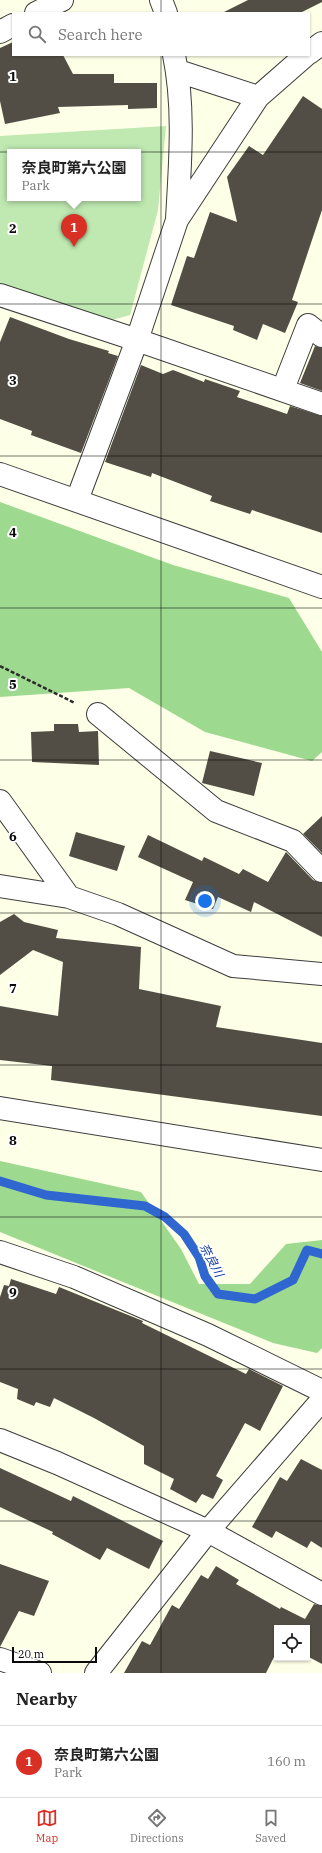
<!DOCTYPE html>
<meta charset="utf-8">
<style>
body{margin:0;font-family:"IBM Plex Serif","Noto Sans JP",serif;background:#f2f2f2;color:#222}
.controls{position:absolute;right:12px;bottom:12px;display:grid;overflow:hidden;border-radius:0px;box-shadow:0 1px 3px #0004}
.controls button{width:36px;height:36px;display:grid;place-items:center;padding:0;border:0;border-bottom:1px solid #e0e0e0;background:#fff;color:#222;font:20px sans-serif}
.scale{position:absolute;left:12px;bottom:10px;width:85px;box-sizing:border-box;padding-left:4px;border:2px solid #0a0a0a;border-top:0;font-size:11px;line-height:14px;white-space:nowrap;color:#0a0a0a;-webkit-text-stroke:3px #fff;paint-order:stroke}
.you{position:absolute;left:205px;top:901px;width:14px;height:14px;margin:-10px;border:3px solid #fff;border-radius:50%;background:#1a73e8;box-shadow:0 0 0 6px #1a73e833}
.badge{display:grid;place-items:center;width:26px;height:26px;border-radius:50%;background:#d93025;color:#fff;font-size:13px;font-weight:700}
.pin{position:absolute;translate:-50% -33px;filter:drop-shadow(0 1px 2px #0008)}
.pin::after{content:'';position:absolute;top:21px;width:14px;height:12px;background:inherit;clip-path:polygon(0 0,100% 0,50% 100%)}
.popup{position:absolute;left:7px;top:149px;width:134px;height:52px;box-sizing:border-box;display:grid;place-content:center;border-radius:0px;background:#fff;filter:drop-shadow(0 1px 3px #0005);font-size:13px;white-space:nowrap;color:#767676}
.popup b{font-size:15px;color:#222}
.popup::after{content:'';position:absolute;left:50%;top:100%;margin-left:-8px;border:8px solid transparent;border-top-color:#fff}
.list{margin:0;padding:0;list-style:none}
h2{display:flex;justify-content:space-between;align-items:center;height:52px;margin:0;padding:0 16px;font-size:17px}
h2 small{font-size:13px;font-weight:400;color:#767676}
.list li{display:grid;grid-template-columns:26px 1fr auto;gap:12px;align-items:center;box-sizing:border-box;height:72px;padding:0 16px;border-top:1px solid #e0e0e0}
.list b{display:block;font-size:15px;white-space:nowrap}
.list p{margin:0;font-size:13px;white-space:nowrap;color:#767676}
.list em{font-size:13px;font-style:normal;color:#767676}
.icon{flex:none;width:22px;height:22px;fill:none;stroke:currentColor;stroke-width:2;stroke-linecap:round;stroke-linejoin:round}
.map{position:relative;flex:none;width:322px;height:1673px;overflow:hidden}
.search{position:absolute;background:#fff;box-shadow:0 1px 3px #0004;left:12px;right:12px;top:12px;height:44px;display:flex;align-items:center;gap:10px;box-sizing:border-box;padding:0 14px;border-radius:0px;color:#767676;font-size:15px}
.sheet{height:124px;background:#fff}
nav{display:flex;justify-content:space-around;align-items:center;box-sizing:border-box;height:56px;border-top:1px solid #e0e0e0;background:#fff;font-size:11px;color:#767676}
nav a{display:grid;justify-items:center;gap:2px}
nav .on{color:#d93025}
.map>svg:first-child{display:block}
.green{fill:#bfe9b1;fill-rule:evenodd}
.forest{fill:#9dda90}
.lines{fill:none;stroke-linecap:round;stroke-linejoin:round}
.stream{stroke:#3066cf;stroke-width:9}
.building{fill:#524e46}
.minor-casing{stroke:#3d3d3d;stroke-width:24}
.path{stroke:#2c2c2c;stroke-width:2.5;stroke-dasharray:4 2;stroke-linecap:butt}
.minor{stroke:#fff;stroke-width:22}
.grid{fill:none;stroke:#0a0a0a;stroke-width:1;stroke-opacity:0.55}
.labels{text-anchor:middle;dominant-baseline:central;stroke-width:4;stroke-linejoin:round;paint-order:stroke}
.water-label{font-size:12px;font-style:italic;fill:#133b9c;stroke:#fff}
.grid-label{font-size:13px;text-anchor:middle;font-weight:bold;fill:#0a0a0a;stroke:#fff;stroke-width:4;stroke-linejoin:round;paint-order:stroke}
</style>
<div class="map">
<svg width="322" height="1673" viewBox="0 0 322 1673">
<rect width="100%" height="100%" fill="#fdffe6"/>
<!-- green -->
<path class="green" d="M166 126 158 210 130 315 112 320 0 283V136ZM10 152H138V198H10Z"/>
<!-- forest -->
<path class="forest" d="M0 502 173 565 289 598 322 652V752L312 761 205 732 129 688 0 697Z
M0 1161 141 1192 181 1249 199 1284H250L286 1244 322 1240V1348L317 1353 273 1343 0 1232Z"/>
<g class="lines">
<!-- stream -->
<path class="stream" d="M0 1181 46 1195 145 1206 165 1217 184 1234 199 1257 205 1276 218 1294 255 1299 293 1280 307 1250 322 1254"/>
</g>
<!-- building -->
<path class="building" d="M248 0H322V2L300 13H222Z
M13 42V55H63L73 74H114V83H157V108L128 109V105L58 107 60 113 5 124 0 101V48Z
M303 96 322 109V210L292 300 298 302 285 333 263 324 257 340 233 330 234 326 171 305 187 256 194 258 210 212 237 222 227 177 249 146 263 155Z
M10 317 69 339 109 351 108 353 118 356 81 453 31 435 32 431 0 419V342Z
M315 346 322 348V391L300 383Z
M141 365 163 374 173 370 204 382 205 379 240 391 237 397 287 414 290 406 322 416V533L252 510 250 514 210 501 212 496 152 473 151 477 105 462Z
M54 724H78L79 732 98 731 99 765 32 762 31 732 54 731Z
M210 751 262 763 254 796 202 783Z
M322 816V853L303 834Z
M76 832 125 846 117 871 69 856Z
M148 835 202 861 204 857 239 874 243 869 268 882 286 852 313 880 322 883V937L254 902 251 912 218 897 213 909 185 900 193 882 138 857Z
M14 914 24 922 58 930 56 938 141 947 139 989 221 1006 216 1027 322 1043V1116L51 1080 52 1066 0 1060V1006L58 1016 63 962 33 950 0 975V922Z
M11 1279 56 1294 59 1287 143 1321 142 1323 246 1374 249 1369 283 1386 260 1431 245 1423 216 1476 223 1480 213 1499 202 1494 196 1503 170 1489 174 1479 144 1464V1446L94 1418 54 1398 50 1407 36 1402 34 1406 17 1399 18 1389 0 1382V1297L4 1285 9 1286Z
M301 1459 322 1470V1548L311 1541 307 1548 276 1531 272 1538 252 1527 280 1477 287 1481Z
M0 1468 71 1501 73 1496 163 1541 149 1569 107 1548 100 1560 52 1534 53 1532 0 1507Z
M0 1564 49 1581 34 1616 19 1611 0 1647Z
M216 1566 239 1580 236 1584 280 1609 281 1607 305 1619 314 1604 322 1606V1664L307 1656V1628H277V1651L266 1673H124L142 1641 150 1645 172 1605 179 1609 201 1575 208 1579Z"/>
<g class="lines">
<defs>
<path id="minor" d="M161 0 166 13
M36 13 62 0
M0 32 13 25
M309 53 322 43
M174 55C185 108 180 165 177 219
M178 71 258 97
M0 295 137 340 322 404
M283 389 308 325 322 336
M0 474 322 587
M77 500 137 340 177 220 258 97 306 55
M98 714 216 811 293 841 322 871
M0 801 69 897
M0 886 69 897 118 914 233 966 322 974
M0 1108 322 1160
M0 1252 74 1277 208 1335 322 1391
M0 1440 57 1463 208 1531 322 1594
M0 1659 40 1673
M96 1673 208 1531 322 1400"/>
</defs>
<!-- minor casing -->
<use href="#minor" class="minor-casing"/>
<!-- path -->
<path class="path" d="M0 666 75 703"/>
<!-- minor -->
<use href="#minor" class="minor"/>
</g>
<!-- grid -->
<path class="grid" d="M161 0V13M161 55V1673M0 152H322M0 304H322M0 456H322M0 608H322M0 760H322M0 913H322M0 1065H322M0 1217H322M0 1369H322M0 1521H322"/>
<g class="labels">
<!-- water labels -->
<g class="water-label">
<text transform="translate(212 1260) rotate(62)">奈良川</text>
</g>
</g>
<g class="grid-label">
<text x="13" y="81">1</text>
<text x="13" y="233">2</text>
<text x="13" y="385">3</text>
<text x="13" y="537">4</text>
<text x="13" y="689">5</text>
<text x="13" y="841">6</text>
<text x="13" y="993">7</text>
<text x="13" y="1145">8</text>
<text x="13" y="1297">9</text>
</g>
</svg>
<div class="controls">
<button><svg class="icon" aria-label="locate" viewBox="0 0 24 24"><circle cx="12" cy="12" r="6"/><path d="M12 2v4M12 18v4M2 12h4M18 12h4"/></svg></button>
</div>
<div class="scale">20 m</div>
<div class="you"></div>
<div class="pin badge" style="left:74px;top:247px">1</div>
<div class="popup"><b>奈良町第六公園</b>Park</div>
<div class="search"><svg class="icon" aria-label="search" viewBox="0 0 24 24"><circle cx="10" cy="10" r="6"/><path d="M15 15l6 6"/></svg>Search here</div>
</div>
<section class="sheet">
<h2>Nearby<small></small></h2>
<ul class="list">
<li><span class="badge">1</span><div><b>奈良町第六公園</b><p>Park</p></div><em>160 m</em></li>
</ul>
</section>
<nav>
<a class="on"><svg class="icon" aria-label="map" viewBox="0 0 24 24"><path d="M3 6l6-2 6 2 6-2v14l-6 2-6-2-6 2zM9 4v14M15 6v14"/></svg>Map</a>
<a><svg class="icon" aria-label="directions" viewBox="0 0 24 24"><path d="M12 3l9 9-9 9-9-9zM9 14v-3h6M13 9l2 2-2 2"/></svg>Directions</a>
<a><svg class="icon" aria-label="saved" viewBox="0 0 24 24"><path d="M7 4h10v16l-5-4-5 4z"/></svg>Saved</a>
</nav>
